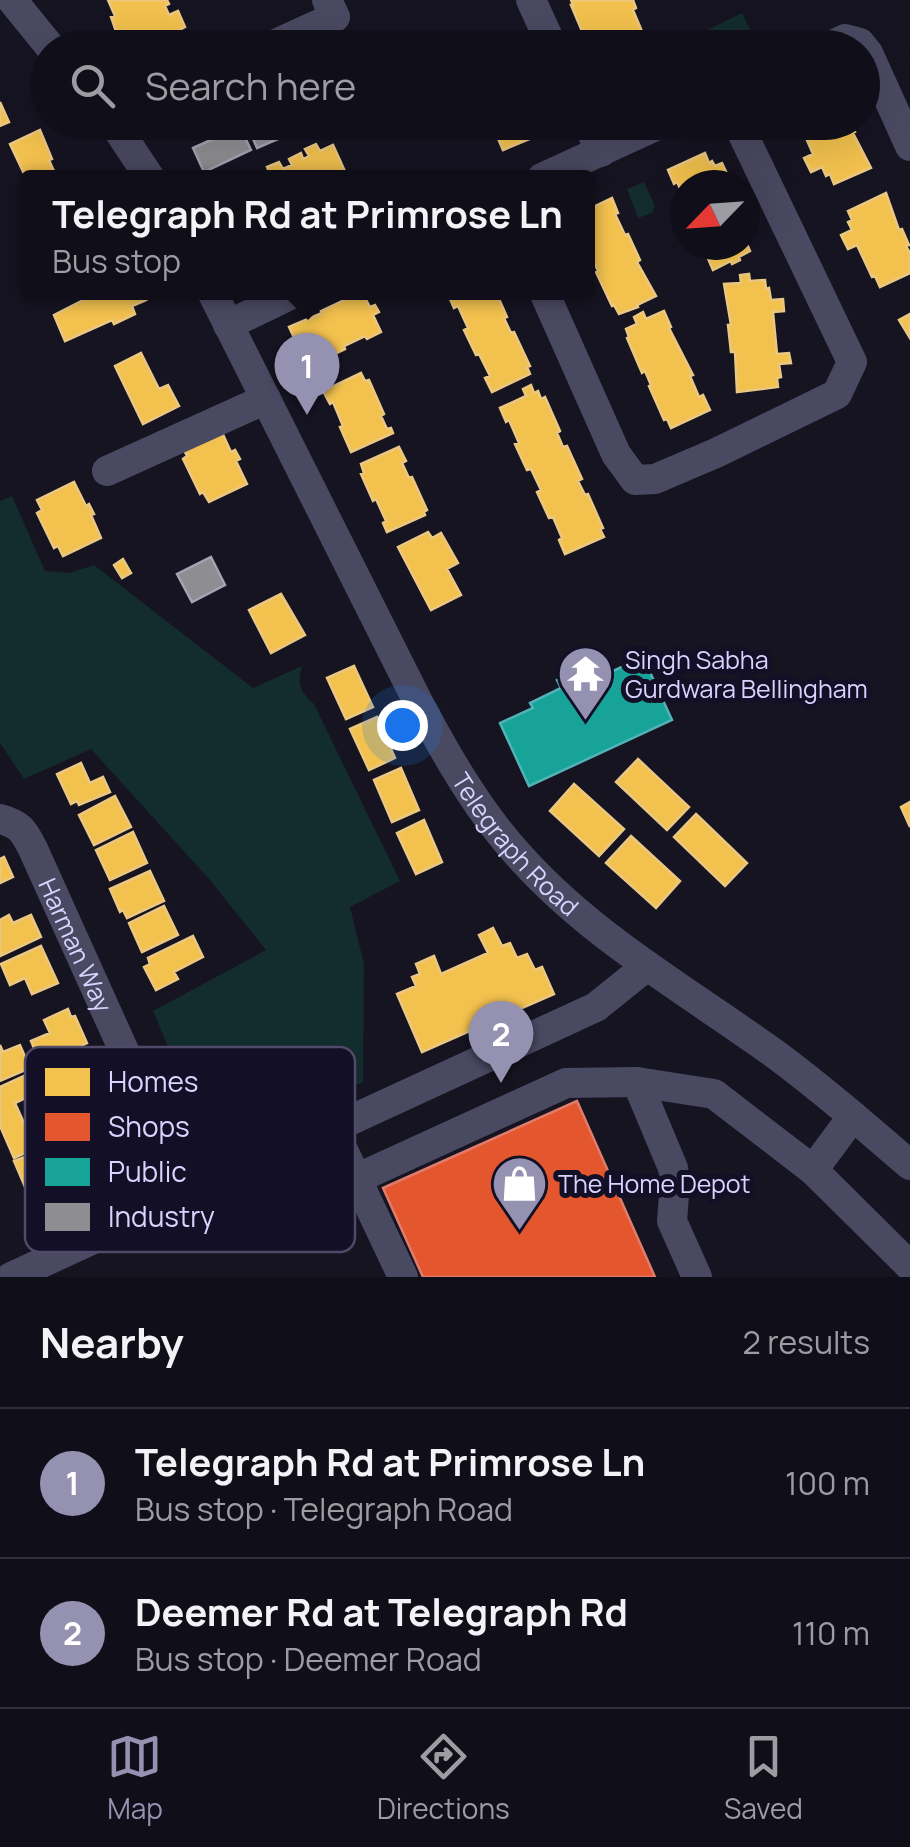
<!DOCTYPE html>
<meta charset="utf-8">
<style>
body{margin:0;font-family:Manrope,sans-serif;background:#1e1d26;color:#f1f3f6}
.compass{position:absolute;left:670px;top:170px;width:90px;height:90px;border-radius:50%;background:#100f19;box-shadow:0 10px 40px #0002;rotate:245deg}
.you{position:absolute;left:402px;top:725px;width:35px;height:35px;margin:-25px;border:8px solid #fff;border-radius:50%;background:#1a73e8;box-shadow:0 0 0 15px #1a73e833}
.badge{display:grid;place-items:center;width:65px;height:65px;border-radius:50%;background:#9591b1;color:#fff;font-size:32px;font-weight:700}
.pin{position:absolute;translate:-50% -82px;filter:drop-shadow(0 2px 5px #0008)}
.pin::after{content:'';position:absolute;top:52px;width:35px;height:30px;background:inherit;clip-path:polygon(0 0,100% 0,50% 100%)}
.popup{position:absolute;left:20px;top:170px;width:575px;height:130px;box-sizing:border-box;display:grid;place-content:center;border-radius:10px;background:#100f19;filter:drop-shadow(0 2px 8px #0005);font-size:32px;white-space:nowrap;color:#9c9ca2}
.popup b{font-size:38px;color:#f1f3f6}
.popup::after{content:'';position:absolute;left:50%;top:100%;margin-left:-20px;border:20px solid transparent;border-top-color:#100f19}
.list{margin:0;padding:0;list-style:none}
h2{display:flex;justify-content:space-between;align-items:center;height:130px;margin:0;padding:0 40px;font-size:42px}
h2 small{font-size:32px;font-weight:400;color:#9c9ca2}
.list li{display:grid;grid-template-columns:65px 1fr auto;gap:30px;align-items:center;box-sizing:border-box;height:150px;padding:0 40px;border-top:2px solid #302f38}
.list b{display:block;font-size:38px;white-space:nowrap}
.list p{margin:0;font-size:32px;white-space:nowrap;color:#9c9ca2}
.list em{font-size:32px;font-style:normal;color:#9c9ca2}
.icon{flex:none;width:55px;height:55px;fill:none;stroke:currentColor;stroke-width:2;stroke-linecap:round;stroke-linejoin:round}
.map{position:relative;flex:none;width:910px;height:1277px;overflow:hidden}
.search{position:absolute;background:#100f19;box-shadow:0 10px 40px #0002;left:30px;right:30px;top:30px;height:110px;display:flex;align-items:center;gap:25px;box-sizing:border-box;padding:0 35px;border-radius:55px;color:#9c9ca2;font-size:38px}
.sheet{height:430px;background:#100f19}
nav{display:flex;justify-content:space-around;align-items:center;box-sizing:border-box;height:140px;border-top:2px solid #302f38;background:#100f19;font-size:28px;color:#9c9ca2}
nav a{display:grid;justify-items:center;gap:5px}
nav .on{color:#9591b1}
.map>svg:first-child{display:block}
.green{fill:#132c2d}
.homes{fill:#f2c14e;stroke:#eac783;stroke-width:2.5}
.shops{fill:#e4572e;stroke:#e17c6d;stroke-width:2.5}
.public{fill:#17a398;stroke:#51b2b7;stroke-width:2.5}
.industry{fill:#8d8d92;stroke:#a4a2b3;stroke-width:2.5}
.lines{fill:none;stroke-linecap:round;stroke-linejoin:round}
.minor{stroke:#4a4962;stroke-width:30}
.labels{text-anchor:middle;dominant-baseline:central;stroke-width:10;stroke-linejoin:round;paint-order:stroke}
.poi-label{font-size:25px;fill:#d9d4ff;stroke:#130f26;text-anchor:start}
.street-label{font-size:25px;fill:#d9d4ff;stroke:#130f26}
.key{fill:#130f26;stroke:#4e4a67;stroke-width:2.5}
.key-label{font-size:28px;fill:#d9d4ff}
</style>
<div class="map">
<svg width="910" height="1277" viewBox="0 0 910 1277">
<rect width="100%" height="100%" fill="#161421"/>
<!-- green -->
<path class="green" d="M742 13 758 47H715L707 30Z
M644 182 655 206 652 213 638 218 627 189Z
M12 496 45 571 70 573 94 565 253 688 302 666C297 685 300 691 314 704L400 881 350 907 364 964 363 1082 214 1156 153 1011 266 950 209 879 91 749 24 779 0 743V501Z"/>
<!-- homes -->
<path class="homes" d="M108 0H167L169 4 165 6 169 15 178 11 185 27 147 47 146 44 139 48H118L115 41 119 40 111 17 115 16Z
M571 0H633L636 8 633 10 649 48H589L571 5H573Z
M0 102 9 122 0 126Z
M491 122H548L551 130 503 150Z
M799 122H851L855 132 853 133 871 168 834 184 830 174 826 176 822 167 811 172 804 158 813 154Z
M40 130 52 159 49 160 57 178H27V180L10 144Z
M316 144 320 151 333 145 348 178H263L270 174 267 167 279 162 283 169 292 165 289 159 301 153 303 159 309 156 305 149Z
M705 153 709 163 712 161 715 166 722 163 730 180 722 185H685V199L677 182 674 184 668 170Z
M886 193 899 230 902 229 909 245 906 246 910 253V273L880 287 875 276 872 277 857 245 848 249 841 235 852 230 848 222 852 220 848 211Z
M612 198 618 213 615 214 625 235 628 234 640 260 637 262 656 296 637 305 638 307 619 314 614 305 612 306 596 272 598 271 592 258 590 259 587 253V210Z
M745 217 753 233 747 236 749 241 746 242 750 251 739 257 740 260 732 264 731 261 713 270 706 254 709 253 706 245H745Z
M749 274 750 281 765 280 766 289 769 288 771 300 783 299 784 311 773 312 777 354 789 353 791 363 779 364 781 377 777 378 778 387 737 392 735 352H731L728 325H731L724 284 741 283 740 275Z
M99 292H142L146 300 132 306 135 314 114 324 112 320 65 341 54 315Z
M447 292H496L507 317 504 318 511 333 514 332 530 366 527 367 530 374 492 392 485 378 490 376 479 354 476 355 464 330 468 328 458 306 454 308Z
M355 295 356 299 364 296 370 307 375 305 379 312 373 315 381 332 367 339 365 336 344 346 345 349 320 361 318 357 306 363 289 327 322 313 321 311Z
M664 311 671 327 669 328 693 375 690 376 699 397 703 395 710 410 671 428 667 419 664 420 649 386 651 385 645 371 642 373 627 338 629 337 626 329 637 324 634 317 643 312 646 319Z
M910 314V338L899 320Z
M141 353 159 389 168 385 179 406 143 424 115 366Z
M361 373 365 381 369 380 384 414 381 416 387 429 391 428 393 433 351 452 340 427 343 426 333 402 330 404 323 391Z
M531 385 534 393 538 391 541 399 545 397 560 431 557 433 563 447 567 446 582 479 578 481 585 495 588 494 603 528 600 529 604 537 565 554 559 540 562 538 553 517 549 518 537 492 541 490 531 469 527 470 515 444 519 443 509 420 506 422 500 408 526 396 523 389Z
M220 428 231 452 235 450 240 459 236 461 247 484 209 502 203 492 200 494 183 459 187 456 182 446Z
M399 447 406 461 402 463 409 478 412 477 427 510 424 512 425 515 387 532 383 523 386 521 376 499 373 501 361 474 364 473 361 464Z
M74 482 86 506 89 504 94 514 91 515 101 538 63 556 58 546 54 548 37 513 42 510 37 500Z
M428 532 432 538 441 533 458 563 447 569 461 595 431 610 398 547Z
M123 559 131 573 122 578 114 565Z
M281 594 305 635 271 653 249 610Z
M354 666 373 707 346 719 327 678Z
M377 717 395 758 369 770 350 729Z
M638 759 689 807 667 830 616 782Z
M81 763 90 783 103 777 110 792 79 805 77 801 71 804 57 774Z
M401 768 419 810 392 822 374 780Z
M574 784 624 829 599 856 550 811Z
M115 796 131 827 94 845 79 815Z
M910 802V827L901 807Z
M696 814 747 863 725 886 674 837Z
M424 820 442 862 416 874 397 833Z
M133 832 147 863 110 880 96 850Z
M631 836 680 881 656 908 606 863Z
M4 857 13 877 0 883V859Z
M150 871 164 901 127 918 123 910 120 912 110 889Z
M164 906 178 935 142 952 129 923Z
M9 915 13 923 31 915 41 937 0 956V920Z
M493 928 502 946 510 943 517 958 527 954 535 970 542 967 554 994 422 1052 397 994 416 986 412 977 420 974 416 964 434 956 441 974 488 953 479 935Z
M193 936 203 957 174 972 178 979 156 990 144 967 150 964 148 958Z
M41 946 58 983 32 994 25 978 10 985 1 964Z
M68 1009 71 1017 75 1016 87 1043 40 1063 31 1041 50 1033 44 1020Z
M0 1045 3 1052 20 1045 30 1068 0 1081Z
M92 1054 97 1065 99 1064 109 1093 82 1104 75 1087 56 1096 47 1075Z
M24 1076 32 1095 15 1103 24 1123 43 1115 54 1140 14 1158 0 1126V1087Z
M38 1152 46 1170 50 1168 66 1203 63 1204 65 1207 48 1215 46 1211 37 1215 14 1161Z"/>
<!-- shops -->
<path class="shops" d="M577 1101 655 1277H423L383 1188Z"/>
<!-- public -->
<path class="public" d="M643 657 672 720 529 786 500 723 533 708 530 703 561 688 557 680 576 671 580 679 608 665 611 672Z"/>
<!-- industry -->
<path class="industry" d="M251 122H298L301 129 257 148 247 125Z
M240 127 251 150 204 172 193 148Z
M211 557 225 585 192 602 177 574Z"/>
<g class="lines">
<!-- minor -->
<g class="minor">
<path d="M12 0 51 48"/>
<path d="M531 0 553 48"/>
<path d="M267 48 335 17 327 0"/>
<path d="M826 48 845 39 860 43 868 53 910 146"/>
<path d="M113 122 150 178"/>
<path d="M587 122 601 152"/>
<path d="M542 178 664 122"/>
<path id="s1" d="M212 292 418 702C448 758 479 813 523 860 595 939 689 992 775 1054 822 1089 866 1127 910 1165"/>
<path d="M544 292 616 454 635 480 655 479 716 453 837 394 852 362 737 122"/>
<path d="M228 325 296 292"/>
<path d="M107 471 266 399"/>
<path id="s2" d="M0 819C20 824 24 831 33 849L189 1195"/>
<path d="M853 1116 813 1170 910 1266"/>
<path d="M333 1129 403 1277"/>
<path d="M356 1179 566 1083 637 1082"/>
<path d="M11 1277 596 1007 647 966"/>
<path d="M697 1277 672 1221 675 1182 673 1168 637 1082 714 1094 813 1170"/>
</g>
</g>
<!-- icons -->
<defs>
<symbol id="temple-pin" viewBox="-11 -11 22 30"><path d="M0 17L-7.5 6A9.5 9.5 0 1 1 7.5 6Z" fill="#9591b1" stroke="#130f26"/><path d="M0-6L5-2H3V0L6.5 2.5H4V6H1.5V3h-3V6H-4V2.5H-6.5L-3 0V-2H-5Z" fill="#fff"/></symbol>
<symbol id="shop-pin" viewBox="-11 -11 22 30"><path d="M0 17L-7.5 6A9.5 9.5 0 1 1 7.5 6Z" fill="#9591b1" stroke="#130f26"/><path d="M-5-2.5h2.3a2.7 3.5 0 0 1 5.4 0H5L5.5 6h-11ZM-1.5-2.5h3a1.5 2.3 0 0 0-3 0Z" fill="#fff"/></symbol>
</defs>
<g fill-rule="evenodd">
<use href="#temple-pin" x="554" y="642" width="63" height="86"/>
<use href="#shop-pin" x="488" y="1152" width="63" height="86"/>
</g>
<g class="labels">
<!-- poi labels -->
<g class="poi-label">
<text x="625" y="659">Singh Sabha<tspan x="625" dy="29">Gurdwara Bellingham</tspan></text>
<text x="558" y="1183">The Home Depot</text>
</g>
<!-- street labels -->
<g class="street-label">
<text stroke="none"><textPath href="#s1" startOffset="632">Telegraph Road</textPath></text>
<text stroke="none"><textPath href="#s2" startOffset="152">Harman Way</textPath></text>
</g>
</g>
<!-- legend -->
<rect x="25" y="1047" width="330" height="205" rx="15" class="key"/>
<rect x="45" y="1068" width="45" height="28" fill="#f2c14e"/>
<rect x="45" y="1113" width="45" height="28" fill="#e4572e"/>
<rect x="45" y="1158" width="45" height="28" fill="#17a398"/>
<rect x="45" y="1203" width="45" height="28" fill="#8d8d92"/>
<g class="key-label">
<text x="108" y="1092">Homes</text>
<text x="108" y="1137">Shops</text>
<text x="108" y="1182">Public</text>
<text x="108" y="1227">Industry</text>
</g>
</svg>
<svg class="compass" viewBox="-18 -18 36 36"><path d="M0-13l5 13h-10z" fill="#e53935"/><path d="M0 13l5-13h-10z" fill="#9c9ca2"/></svg>
<div class="you"></div>
<div class="pin badge" style="left:307px;top:415px">1</div>
<div class="popup"><b>Telegraph Rd at Primrose Ln</b>Bus stop</div>
<div class="pin badge" style="left:501px;top:1083px">2</div>
<div class="search"><svg class="icon" aria-label="search" viewBox="0 0 24 24"><circle cx="10" cy="10" r="6"/><path d="M15 15l6 6"/></svg>Search here</div>
</div>
<section class="sheet">
<h2>Nearby<small>2 results</small></h2>
<ul class="list">
<li><span class="badge">1</span><div><b>Telegraph Rd at Primrose Ln</b><p>Bus stop · Telegraph Road</p></div><em>100 m</em></li>
<li><span class="badge">2</span><div><b>Deemer Rd at Telegraph Rd</b><p>Bus stop · Deemer Road</p></div><em>110 m</em></li>
</ul>
</section>
<nav>
<a class="on"><svg class="icon" aria-label="map" viewBox="0 0 24 24"><path d="M3 6l6-2 6 2 6-2v14l-6 2-6-2-6 2zM9 4v14M15 6v14"/></svg>Map</a>
<a><svg class="icon" aria-label="directions" viewBox="0 0 24 24"><path d="M12 3l9 9-9 9-9-9zM9 14v-3h6M13 9l2 2-2 2"/></svg>Directions</a>
<a><svg class="icon" aria-label="saved" viewBox="0 0 24 24"><path d="M7 4h10v16l-5-4-5 4z"/></svg>Saved</a>
</nav>
